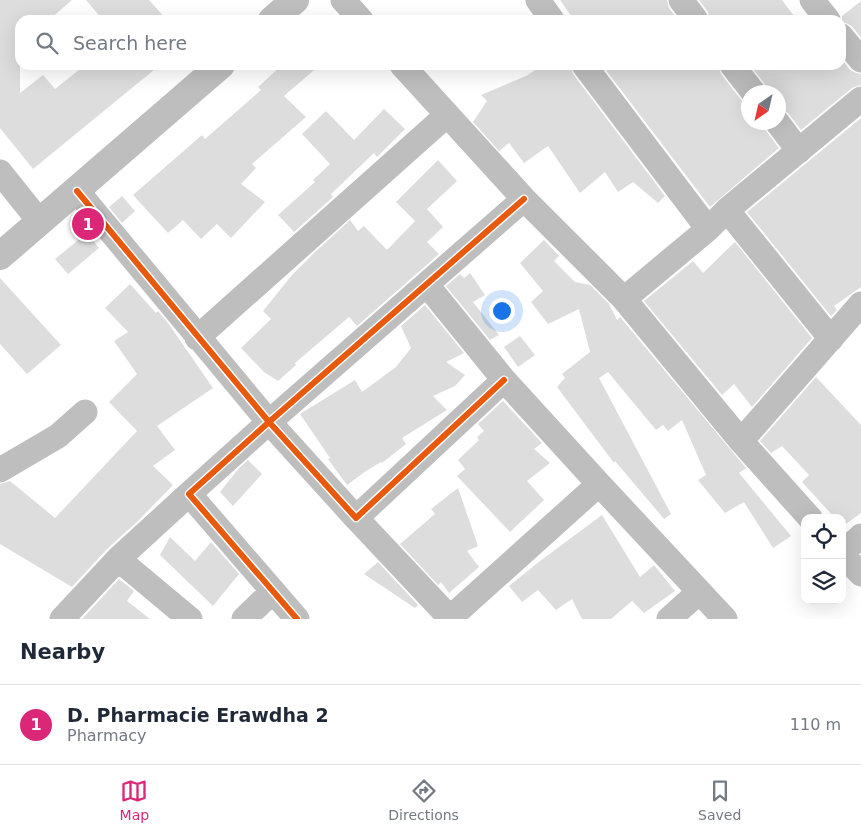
<!DOCTYPE html>
<style>
body{margin:0;font-family:"DejaVu Sans",sans-serif;background:#f2f2f3;color:#1f2937}
.controls{position:absolute;right:15px;bottom:15px;display:grid;overflow:hidden;border-radius:10px;box-shadow:0 5px 20px #0002}
.controls button{width:45px;height:45px;display:grid;place-items:center;padding:0;border:0;border-bottom:1px solid #e0e1e3;background:#fff;color:#1f2937;font:25px sans-serif}
.compass{position:absolute;left:741px;top:85px;width:45px;height:45px;border-radius:50%;background:#fff;box-shadow:0 5px 20px #0002;rotate:214deg}
.you{position:absolute;left:501px;top:310px;width:18px;height:18px;margin:-12px;border:4px solid #fff;border-radius:50%;background:#1a73e8;box-shadow:0 0 0 8px #1a73e833}
.badge{display:grid;place-items:center;width:32px;height:32px;border-radius:50%;background:#db2777;color:#fff;font-size:16px;font-weight:700}
.pin{position:absolute;translate:-50% -50%;border:2px solid #fff;box-shadow:0 1px 5px #0006}
.list{margin:0;padding:0;list-style:none}
h2{display:flex;justify-content:space-between;align-items:center;height:65px;margin:0;padding:0 20px;font-size:21px}
h2 small{font-size:16px;font-weight:400;color:#747a83}
.list li{display:grid;grid-template-columns:32px 1fr auto;gap:15px;align-items:center;box-sizing:border-box;height:80px;padding:0 20px;border-top:1px solid #e0e1e3}
.list b{display:block;font-size:19px;white-space:nowrap}
.list p{margin:0;font-size:16px;white-space:nowrap;color:#747a83}
.list em{font-size:16px;font-style:normal;color:#747a83}
.icon{flex:none;width:28px;height:28px;fill:none;stroke:currentColor;stroke-width:2;stroke-linecap:round;stroke-linejoin:round}
.map{position:relative;flex:none;width:861px;height:619px;overflow:hidden}
.search{position:absolute;background:#fff;box-shadow:0 5px 20px #0002;left:15px;right:15px;top:15px;height:55px;display:flex;align-items:center;gap:12px;box-sizing:border-box;padding:0 18px;border-radius:15px;color:#747a83;font-size:19px}
.sheet{height:145px;background:#fff}
nav{display:flex;justify-content:space-around;align-items:center;box-sizing:border-box;height:70px;border-top:1px solid #e0e1e3;background:#fff;font-size:14px;color:#747a83}
nav a{display:grid;justify-items:center;gap:2px}
nav .on{color:#db2777}
.map>svg:first-child{display:block}
.building{fill:#ddd}
.lines{fill:none;stroke-linecap:round;stroke-linejoin:round}
.minor{stroke:#bebebe;stroke-width:25}
.tertiary{stroke:#bebebe;stroke-width:28}
.cycleway-casing{stroke:#fff;stroke-width:9}
.cycleway{stroke:#e8590c;stroke-width:6}
</style>
<div class="map">
<svg width="861" height="619" viewBox="0 0 861 619">
<rect width="100%" height="100%" fill="#fff"/>
<!-- building -->
<path class="building" d="M0 0H72L49 20H20V93L43 75 55 89 85 65H160L33 169 0 128Z
M86 0H149L167 20H103Z
M560 0H667L669 8 678 20H574Z
M699 0H782L797 20H710L708 12Z
M861 1V38L852 26 846 23 842 22V16Z
M841 58 850 70 856 73 861 74V85L852 88 801 130 788 113 778 108V92H767L764 83 750 65H841Z
M282 65H320L284 96 306 117 252 164 256 168 241 184 265 202 231 238 217 224 201 239 183 220 168 233 133 195 202 135 205 139 261 90 258 87Z
M543 65H570L573 74 665 196 658 203 633 182 618 192 605 172 580 193 548 146 524 163 509 143 499 151 473 122 487 101 481 95 526 76Z
M602 65H718L721 74 742 101 748 106V122H763L766 131 779 148 710 207Z
M384 109 405 129 377 157 374 153 331 194 333 197 294 232 278 215 315 182 313 180 330 164 302 134 326 111 354 140Z
M861 118V287L834 306 837 310 831 316 747 212Z
M438 160 457 181 427 209 443 227 427 242 439 254 357 326 349 317 295 363 296 365 278 381 264 372 241 348 271 319 263 311 292 275 313 254 350 220 358 231 364 226 387 250 420 216 415 221 396 202Z
M122 196 135 211 122 223 109 207Z
M87 233 99 248 68 274 55 259Z
M544 240 559 256 554 261 575 282 590 285 609 304 617 320 620 317 746 468 739 473 791 536 773 548 744 502 725 513 698 480 706 475 682 420 668 431 663 425 656 430 608 372 599 378 671 514 664 519 615 461 614 463 557 387 565 378 562 374 590 352 579 309 548 324 531 302 543 291 520 263Z
M735 242 812 338 752 407 734 384 722 395 644 301 693 261 703 273Z
M470 273 485 295 473 302 499 335 490 340 446 286 460 274 464 278Z
M0 278 61 345 27 374 0 344Z
M130 284 156 313 158 311 168 323 213 388 157 426 175 450 153 466 173 485 138 521 107 549 72 587 0 544V484L10 481 55 518 137 431 109 402 137 374 114 341 128 332 105 308Z
M425 305 464 353 446 362 465 375 455 386 433 396 447 410 402 438 406 444 382 463 381 462 366 471 347 485 328 459 330 458 300 414 355 380 362 392 396 367 411 348 401 326Z
M520 336 535 355 518 367 504 347Z
M816 377 861 425V513L843 526 842 518H835L802 482 809 475 782 446 771 453 760 441Z
M503 401 542 443 534 449 550 463 527 481 544 500 510 532 457 476 465 469 458 460 479 440 477 437 484 431 478 424Z
M248 460 262 474 233 506 220 492 239 468Z
M458 488 478 546 467 551 479 567 449 593 441 582 438 585 400 544 435 514 431 509Z
M602 515 640 577 654 565 675 591 644 613 632 601 611 619H582L572 599 556 610 538 590 522 602 509 586 540 561Z
M170 537 195 561 211 542 239 574 213 606 160 555Z
M378 562 418 605 415 608 364 574Z
M119 579 134 591 127 601 150 619H82Z"/>
<g class="lines">
<!-- minor -->
<path class="minor" d="M343 0 361 20
M538 0 552 20
M681 0 696 20
M812 0 828 20
M841 36 861 60
M402 65 524 199 624 299 741 441 810 518
M584 65 708 229
M732 65 753 92
M777 122 799 151
M0 172 40 222
M77 191 269 422 356 518 504 380
M727 210 831 339
M427 285 504 380 599 484 725 619
M624 299 708 229 727 210 861 99
M197 338 447 115
M741 441 861 304
M0 470 58 436 85 412
M356 518 451 619
M842 553 861 536
M842 554 861 574
M118 559 190 619
M450 618 599 484
M62 619 118 559 189 494
M244 619 273 591
M297 619 189 494 269 422 524 199
M669 619 699 592"/>
<!-- tertiary -->
<path class="tertiary" d="M272 20 295 0
M0 256 221 65"/>
<defs>
<path id="cycleway" d="M77 191 269 422 356 518 504 380
M297 619 189 494 269 422 524 199"/>
</defs>
<!-- cycleway casing -->
<use href="#cycleway" class="cycleway-casing"/>
<!-- cycleway -->
<use href="#cycleway" class="cycleway"/>
</g>
</svg>
<div class="controls">
<button><svg class="icon" aria-label="locate" viewBox="0 0 24 24"><circle cx="12" cy="12" r="6"/><path d="M12 2v4M12 18v4M2 12h4M18 12h4"/></svg></button>
<button><svg class="icon" aria-label="layers" viewBox="0 0 24 24"><path d="M12 4l9 5-9 5-9-5zM3 14l9 5 9-5"/></svg></button>
</div>
<svg class="compass" viewBox="-18 -18 36 36"><path d="M0-13l5 13h-10z" fill="#e53935"/><path d="M0 13l5-13h-10z" fill="#747a83"/></svg>
<div class="you"></div>
<div class="pin badge" style="left:88px;top:224px">1</div>
<div class="search"><svg class="icon" aria-label="search" viewBox="0 0 24 24"><circle cx="10" cy="10" r="6"/><path d="M15 15l6 6"/></svg>Search here</div>
</div>
<section class="sheet">
<h2>Nearby<small></small></h2>
<ul class="list">
<li><span class="badge">1</span><div><b>D. Pharmacie Erawdha 2</b><p>Pharmacy</p></div><em>110 m</em></li>
</ul>
</section>
<nav>
<a class="on"><svg class="icon" aria-label="map" viewBox="0 0 24 24"><path d="M3 6l6-2 6 2 6-2v14l-6 2-6-2-6 2zM9 4v14M15 6v14"/></svg>Map</a>
<a><svg class="icon" aria-label="directions" viewBox="0 0 24 24"><path d="M12 3l9 9-9 9-9-9zM9 14v-3h6M13 9l2 2-2 2"/></svg>Directions</a>
<a><svg class="icon" aria-label="saved" viewBox="0 0 24 24"><path d="M7 4h10v16l-5-4-5 4z"/></svg>Saved</a>
</nav>
